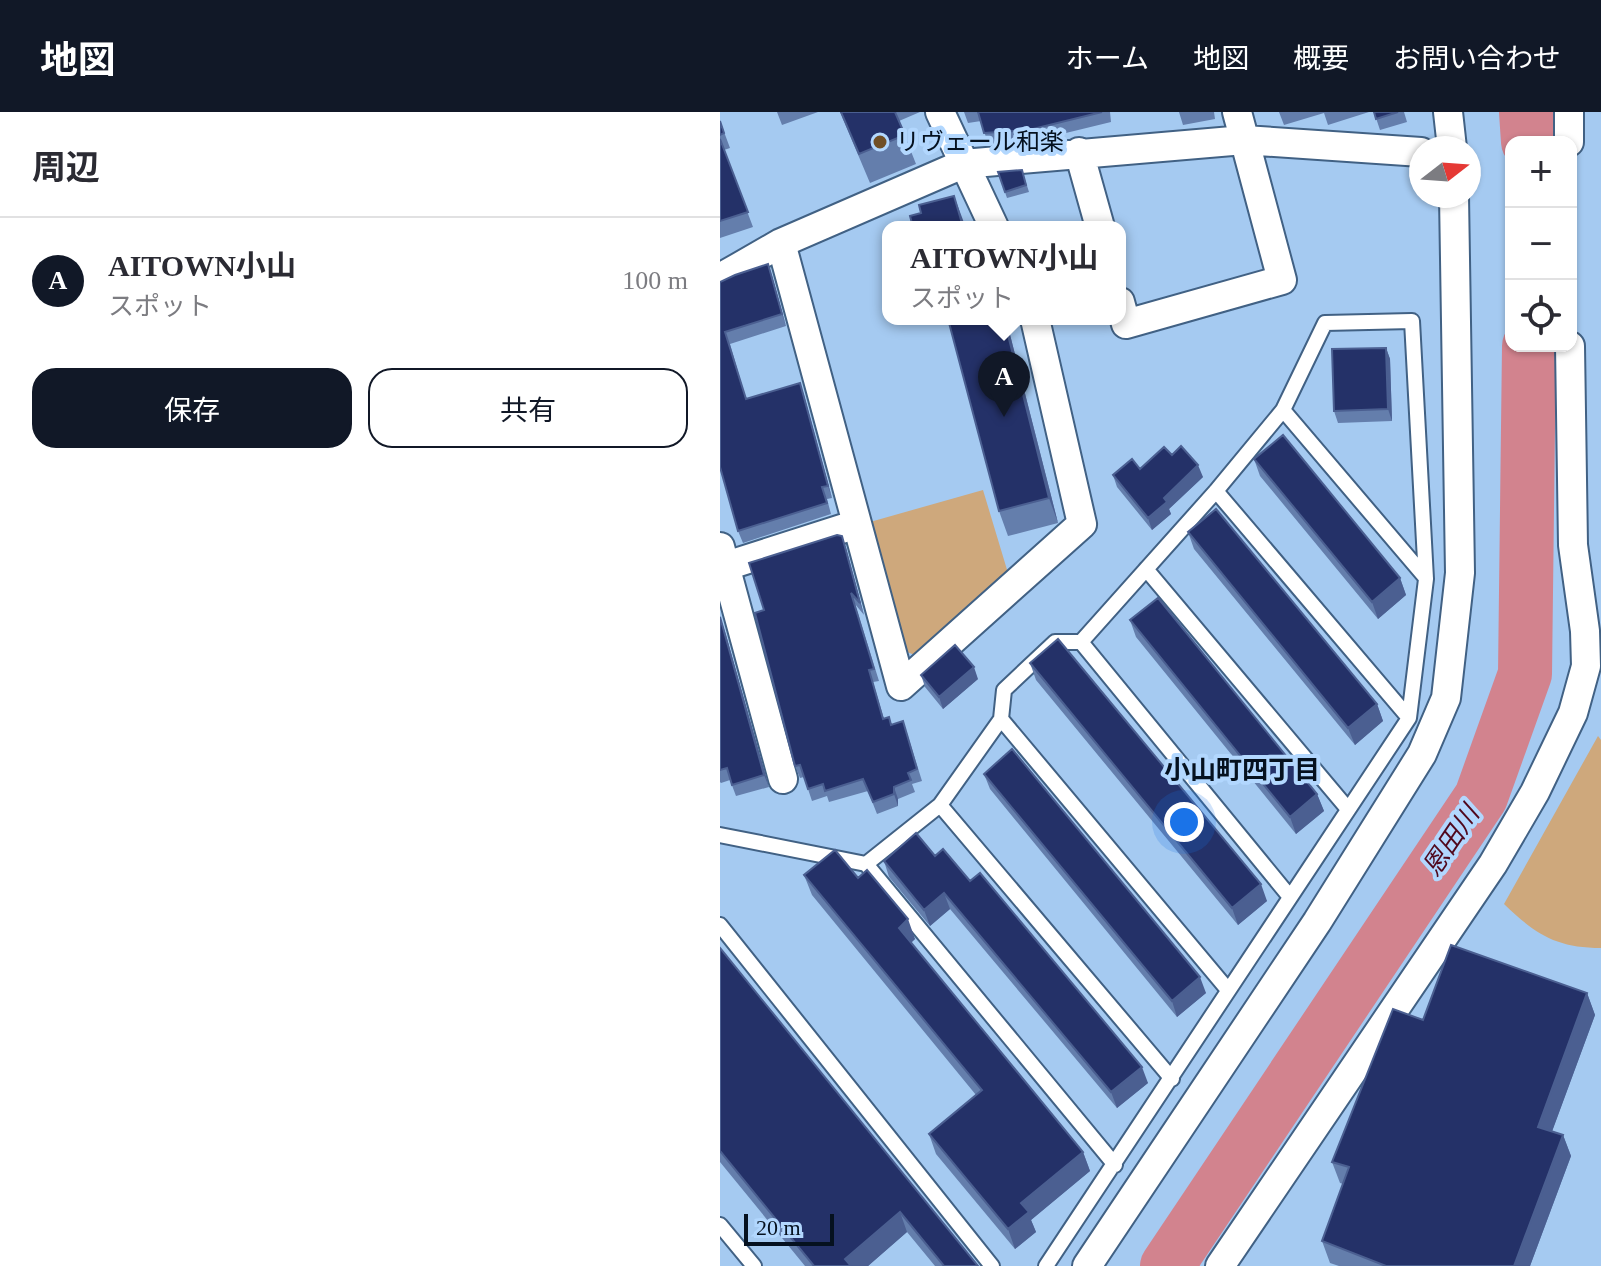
<!DOCTYPE html>
<html lang="ja">
<meta charset="utf-8">
<style>
body{margin:0;font-family:"Times New Roman","Noto Sans JP",serif;background:#f2f2f3;color:#2b2b33}
.controls{position:absolute;right:24px;top:24px;display:grid;overflow:hidden;border-radius:16px;box-shadow:0 2px 6px #0004}
.controls button{width:72px;height:72px;display:grid;place-items:center;padding:0;border:0;border-bottom:2px solid #e1e1e2;background:#fff;color:#2b2b33;font:40px sans-serif}
.compass{position:absolute;left:689px;top:24px;width:72px;height:72px;border-radius:50%;background:#fff;box-shadow:0 2px 6px #0004;rotate:73deg}
.scale{position:absolute;left:24px;bottom:20px;width:90px;box-sizing:border-box;padding-left:8px;border:4px solid #05111f;border-top:0;font-size:22px;line-height:28px;white-space:nowrap;color:#05111f;-webkit-text-stroke:6px #b2d7fe;paint-order:stroke}
.you{position:absolute;left:464px;top:710px;width:28px;height:28px;margin:-20px;border:6px solid #fff;border-radius:50%;background:#1a73e8;box-shadow:0 0 0 12px #1a73e833}
.badge{display:grid;place-items:center;width:52px;height:52px;border-radius:50%;background:#111827;color:#fff;font-size:26px;font-weight:700}
.pin{position:absolute;translate:-50% -66px;filter:drop-shadow(0 2px 4px #0008)}
.pin::after{content:'';position:absolute;top:42px;width:28px;height:24px;background:inherit;clip-path:polygon(0 0,100% 0,50% 100%)}
.popup{position:absolute;left:162px;top:109px;width:244px;height:104px;box-sizing:border-box;display:grid;place-content:center;border-radius:16px;background:#fff;filter:drop-shadow(0 2px 6px #0005);font-size:26px;white-space:nowrap;color:#7c7c81}
.popup b{font-size:30px;color:#2b2b33}
.popup::after{content:'';position:absolute;left:50%;top:100%;margin-left:-16px;border:16px solid transparent;border-top-color:#fff}
.list{margin:0;padding:0;list-style:none}
h2{display:flex;justify-content:space-between;align-items:center;height:104px;margin:0;padding:0 32px;font-size:34px}
h2 small{font-size:26px;font-weight:400;color:#7c7c81}
.list li{display:grid;grid-template-columns:52px 1fr auto;gap:24px;align-items:center;box-sizing:border-box;height:128px;padding:0 32px;border-top:2px solid #e1e1e2}
.list b{display:block;font-size:30px;white-space:nowrap}
.list p{margin:0;font-size:26px;white-space:nowrap;color:#7c7c81}
.list em{font-size:26px;font-style:normal;color:#7c7c81}
.actions{display:flex;gap:16px;padding:24px 32px}
.actions a{flex:1;padding:18px 0;border:2px solid #111827;border-radius:24px;text-align:center;font-size:28px;color:#111827}
.actions .main{background:#111827;color:#fff}
.icon{flex:none;width:44px;height:44px;fill:none;stroke:currentColor;stroke-width:2;stroke-linecap:round;stroke-linejoin:round}
.map{position:relative;flex:none;width:881px;height:1154px;overflow:hidden}
header{display:flex;align-items:center;gap:48px;box-sizing:border-box;height:112px;padding:0 40px;background:#111827;color:#fff}
header strong{font-size:38px}
nav{display:flex;gap:44px;margin-inline-start:auto;font-size:28px}
main{display:flex}
aside{flex:1;background:#fff}
.map>svg:first-child{display:block}
.green{fill:#cea87c}
.lines{fill:none;stroke-linecap:round;stroke-linejoin:round}
.river{stroke:#d2838e;stroke-width:54}
.lane-casing{stroke:#416184;stroke-width:18}
.street-casing{stroke:#416184;stroke-width:32}
.lane{stroke:#fff;stroke-width:14}
.street{stroke:#fff;stroke-width:28}
.wall{fill:#647eac}
.shaded-wall{fill:#4b5f91}
.building{fill:#243168;stroke:#4b5f91;stroke-width:2}
.poi-dot{fill:#704f26;stroke:#b2d7fe;stroke-width:3}
.labels{text-anchor:middle;dominant-baseline:central;stroke-width:8;stroke-linejoin:round;paint-order:stroke}
.poi-label{font-size:24px;fill:#05111f;stroke:#b2d7fe;text-anchor:start}
.neighbourhood-label{font-size:26px;font-weight:bold;fill:#05111f;stroke:#b2d7fe}
.water-label{font-size:26px;font-style:italic;fill:#50081d;stroke:#b2d7fe}
</style>
<header>
<strong>地図</strong>
<nav><a>ホーム</a><a>地図</a><a>概要</a><a>お問い合わせ</a></nav>
</header>
<main>
<aside>
<h2>周辺<small></small></h2>
<ul class="list">
<li><span class="badge">A</span><div><b>AITOWN小山</b><p>スポット</p></div><em>100 m</em></li>
</ul>
<div class="actions"><a class="main">保存</a><a>共有</a></div>
</aside>
<div class="map">
<svg width="881" height="1154" viewBox="0 0 881 1154">
<rect width="100%" height="100%" fill="#a5caf1"/>
<!-- green -->
<path class="green" d="M263 378 288 461 195 543 184 539 150 410Z
M878 624 881 628V836C836 836 815 822 784 792Z"/>
<g class="lines">
<!-- river -->
<path class="river" d="M806 0 808 30
M447 1154 761 685 805 562 809 234"/>
<defs>
<path id="lane" d="M563 298 706 466
M496 379 689 606
M426 457 627 696
M361 530 570 785
M281 607 508 878
M220 693 452 967
M0 723 146 752 220 693 281 607 284 578 335 530H361L496 379 563 298 605 211 692 209 706 467 689 606 326 1154
M146 752 395 1053
M0 813 272 1154
M0 1113 34 1154"/>
<path id="street" d="M220 0 274 115
M728 0 732 36
M849 0V30
M359 40 380 115
M61 131 181 574 362 412 315 207
M0 166 61 131 243 52 524 28 701 40
M400 190 406 212 562 168 517 0
M0 435 63 667
M0 456 137 412
M367 1154 597 810 702 642 726 586 740 461 734 84
M500 1154 773 752 815 680 853 601 866 554 865 519 853 433 850 234"/>
</defs>
<!-- lane casing -->
<use href="#lane" class="lane-casing"/>
<!-- street casing -->
<use href="#street" class="street-casing"/>
<!-- lane -->
<use href="#lane" class="lane"/>
<!-- street -->
<use href="#street" class="street"/>
</g>
<!-- wall -->
<path class="wall" d="M57 0H98L62 13Z
M120 0H200L179 9 196 52 150 71Z
M244 0H390L391 10 313 29 268 32 261 9 248 11Z
M459 0H494L495 7 463 13Z
M559 0H649L608 13 604 1 564 13Z
M654 0H684L687 10 660 18Z
M0 9 10 36 4 38 33 115 0 126Z
M302 58 309 80 287 86 278 60Z
M52 164 66 214 10 232 26 287 80 271 112 386 107 387 111 402 23 431 18 419 0 170Z
M286 207 338 411 288 424 279 399Z
M666 236 670 247 672 309 618 311 614 299Z
M452 343 483 365 449 397 451 402 432 418 397 375 393 363 420 357Z
M534 347 680 466 686 483 658 507 540 364Z
M468 420 657 592 663 609 635 633 474 437Z
M122 424 144 503 135 492 159 569 153 570 164 607 172 613 187 621 202 669 192 672 195 680 178 687V694L157 702 148 679 109 690 107 684 92 689 84 665 80 666 75 654 44 498Z
M0 504 49 675 16 684 10 668 1 671 0 670Z
M410 508 597 682 604 699 576 722 416 525Z
M310 551 547 789 518 813 316 568Z
M201 563 258 567 223 597 205 575Z
M264 662 486 881 457 905 270 677Z
M215 744 250 769 428 971 397 996 230 797 210 814 169 765 164 749Z
M84 763 138 766 195 827 191 831 363 1040 370 1059 311 1108 316 1120 295 1137 216 1042 209 1022 256 983 92 783Z
M0 836 258 1154H215L187 1120 148 1154H85L0 1050Z
M867 881 875 903 832 1019 843 1023 851 1044 810 1154H619L610 1151 602 1129 623 1072 620 1071 612 1050 703 908Z"/>
<!-- shaded-wall -->
<path class="shaded-wall" d="M234 84 243 108 245 115H243Z
M48 152 52 164 66 214 62 202Z
M284 207H286L338 411 329 386Z
M666 236 670 247 672 309 668 297Z
M80 271 84 283 112 386 108 374Z
M478 353 483 365 449 397 451 402 432 418 428 406 444 386Z
M122 424 126 436 144 503 140 491Z
M680 466 686 483 658 507 652 490Z
M0 504 6 523 49 675 44 663Z
M254 555 258 567 223 597 219 585Z
M657 592 663 609 635 633 628 616Z
M174 675 178 687V694L174 682Z
M597 682 604 699 576 722 570 705Z
M541 772 547 789 518 813 512 796Z
M224 781 230 797 210 814 204 798Z
M188 807 195 827 186 835 179 816Z
M480 865 486 881 457 905 452 889Z
M867 881 875 903 826 1036 818 1015Z
M422 955 428 971 397 996 391 980Z
M843 1023 851 1044 810 1154H794Z
M363 1040 370 1059 311 1108 316 1120 295 1137 288 1117 301 1091Z
M180 1100 187 1120 148 1154H128L125 1147Z"/>
<!-- building -->
<path class="building" d="M121 0H175L185 23 139 42Z
M258 0H382L309 18 264 21Z
M654 0H678L656 7Z
M0 9 4 21 0 23Z
M0 27 28 100 0 109Z
M302 58 306 73 285 80 278 60Z
M234 84 243 115H193L190 104 201 101 199 93Z
M48 152 62 202 5 220 26 287 80 271 108 374 102 375 107 391 18 419 0 355V170L15 163Z
M228 207H284L329 386 279 399Z
M666 236 668 297 614 299 612 237Z
M563 323 680 466 652 490 534 347Z
M461 334 478 353 444 386 447 390 428 406 393 363 412 347 420 357 444 335 452 343Z
M496 397 657 592 628 616 468 420Z
M117 423 122 424 140 491 131 481 154 557 149 558 163 607 169 605 171 613 183 609 197 657 188 661 191 668 174 675V682L153 690 143 667 105 679 103 672 88 677 80 653 75 654 35 501 44 498 29 451Z
M438 486 597 682 570 705 410 508Z
M0 505 44 663 12 673 7 656 0 658Z
M338 527 541 772 512 796 310 551Z
M235 533 254 555 219 585 201 563Z
M292 637 480 865 452 889 264 662Z
M196 721 215 744 223 737 250 769 260 761 422 955 391 980 224 781 204 798 164 749Z
M115 738 138 766 147 758 188 807 179 816 363 1040 301 1091 309 1100 288 1117 209 1022 262 978 84 763Z
M731 833 867 881 818 1015 843 1023 794 1154H666L602 1129 629 1055 612 1050 673 897 703 908Z
M0 836 258 1154H224L180 1100 125 1147 131 1154H94L0 1039Z"/>
<!-- markers -->
<circle class="poi-dot" cx="160" cy="30" r="8"/>
<g class="labels">
<!-- poi labels -->
<g class="poi-label">
<text x="176" y="30">リヴェール和楽</text>
</g>
<!-- neighbourhood labels -->
<g class="neighbourhood-label">
<text x="522" y="658">小山町四丁目</text>
</g>
<!-- water labels -->
<g class="water-label">
<text transform="translate(731 729) rotate(-56)">恩田川</text>
</g>
</g>
</svg>
<div class="controls">
<button>+</button>
<button>−</button>
<button><svg class="icon" aria-label="locate" viewBox="0 0 24 24"><circle cx="12" cy="12" r="6"/><path d="M12 2v4M12 18v4M2 12h4M18 12h4"/></svg></button>
</div>
<svg class="compass" viewBox="-18 -18 36 36"><path d="M0-13l5 13h-10z" fill="#e53935"/><path d="M0 13l5-13h-10z" fill="#7c7c81"/></svg>
<div class="scale">20 m</div>
<div class="you"></div>
<div class="pin badge" style="left:284px;top:305px">A</div>
<div class="popup"><b>AITOWN小山</b>スポット</div>
</div>
</main>
